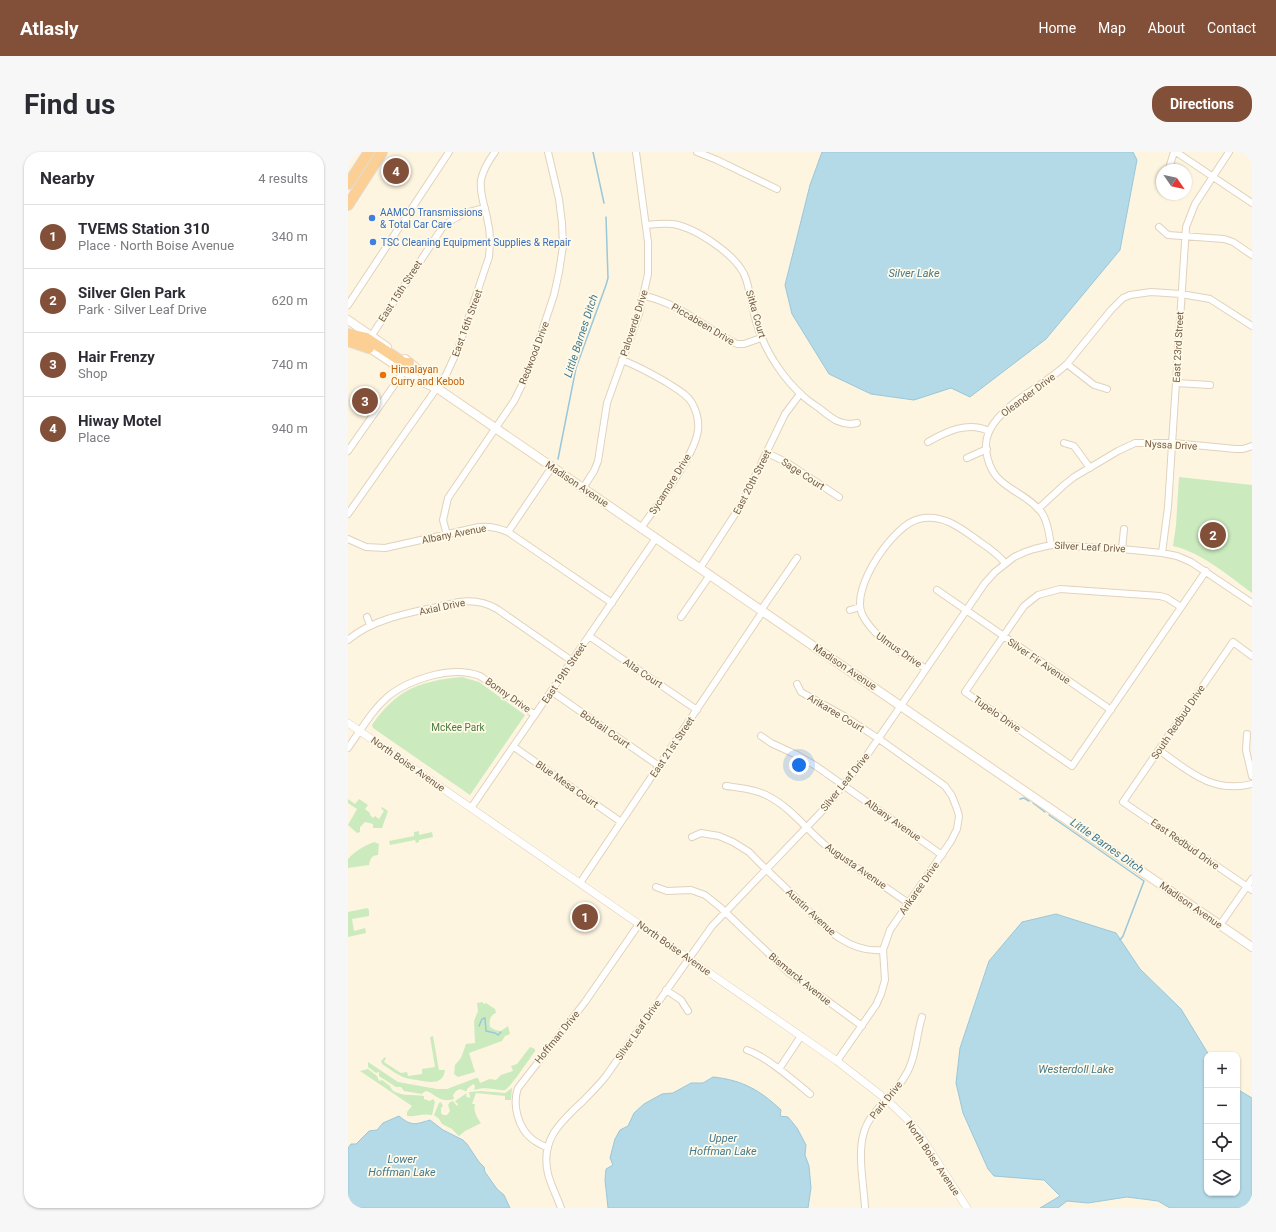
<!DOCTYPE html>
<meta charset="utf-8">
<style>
body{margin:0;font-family:Roboto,sans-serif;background:#f7f7f7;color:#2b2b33}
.controls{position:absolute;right:12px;bottom:12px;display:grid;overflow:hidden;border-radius:8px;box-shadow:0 1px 3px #0004}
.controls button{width:36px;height:36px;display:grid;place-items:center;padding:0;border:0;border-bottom:1px solid #e1e1e2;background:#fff;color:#2b2b33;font:20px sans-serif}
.compass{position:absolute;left:808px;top:12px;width:36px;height:36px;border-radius:50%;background:#fff;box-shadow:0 1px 3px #0004;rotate:124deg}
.you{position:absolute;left:451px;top:613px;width:14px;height:14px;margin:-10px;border:3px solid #fff;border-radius:50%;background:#1a73e8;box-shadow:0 0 0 6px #1a73e833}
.badge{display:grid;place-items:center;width:26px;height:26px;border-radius:50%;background:#824f39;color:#fff;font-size:13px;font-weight:700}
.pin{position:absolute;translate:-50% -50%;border:2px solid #fff;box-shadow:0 1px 4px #0006}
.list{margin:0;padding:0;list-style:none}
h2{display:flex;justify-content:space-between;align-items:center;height:52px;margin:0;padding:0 16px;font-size:17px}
h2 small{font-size:13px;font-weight:400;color:#7c7c81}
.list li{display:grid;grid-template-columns:26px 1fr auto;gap:12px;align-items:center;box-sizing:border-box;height:64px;padding:0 16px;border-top:1px solid #e1e1e2}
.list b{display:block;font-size:15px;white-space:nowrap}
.list p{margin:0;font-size:13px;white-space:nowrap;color:#7c7c81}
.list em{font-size:13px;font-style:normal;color:#7c7c81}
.icon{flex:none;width:22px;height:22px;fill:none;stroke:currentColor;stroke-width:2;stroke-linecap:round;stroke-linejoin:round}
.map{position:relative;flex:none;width:904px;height:1056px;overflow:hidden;border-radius:16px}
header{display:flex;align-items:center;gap:24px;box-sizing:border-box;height:56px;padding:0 20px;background:#824f39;color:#fff}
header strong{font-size:19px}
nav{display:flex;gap:22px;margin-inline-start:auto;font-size:14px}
.intro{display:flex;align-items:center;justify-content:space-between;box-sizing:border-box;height:96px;padding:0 24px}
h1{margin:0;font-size:28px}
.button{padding:10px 18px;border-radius:16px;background:#824f39;color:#fff;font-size:14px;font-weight:700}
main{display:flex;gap:24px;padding:0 24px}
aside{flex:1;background:#fff;border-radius:16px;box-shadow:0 1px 3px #0004}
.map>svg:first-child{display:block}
.green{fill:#cbebbe}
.water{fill:#b4d9e7;stroke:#9ac7d9}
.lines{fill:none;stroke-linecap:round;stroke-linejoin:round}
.stream{stroke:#9ac7d9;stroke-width:1.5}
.minor-casing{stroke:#e1d2bc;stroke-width:8}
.tertiary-casing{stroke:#e1d2bc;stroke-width:8}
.secondary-casing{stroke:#e7d4b9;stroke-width:10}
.trunk-casing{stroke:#e0dbd7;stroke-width:12}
.minor{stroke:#fff;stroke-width:6}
.tertiary{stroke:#fff;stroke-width:7}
.secondary{stroke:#fff;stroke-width:8}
.trunk{stroke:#fcd094;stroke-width:10}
.shop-dot{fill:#3f7fe0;stroke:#fff9e7;stroke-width:1.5}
.food-dot{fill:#e8710a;stroke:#fff9e7;stroke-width:1.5}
.labels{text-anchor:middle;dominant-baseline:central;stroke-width:3.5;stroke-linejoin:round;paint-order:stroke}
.shop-label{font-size:10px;fill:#366cbe;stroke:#fff9e7;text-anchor:start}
.street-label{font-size:10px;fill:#745d47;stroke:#fff9e7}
.food-label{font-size:10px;fill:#c56008;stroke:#fff9e7;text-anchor:start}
.park-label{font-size:10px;fill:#497b3e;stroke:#fff9e7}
.water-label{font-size:11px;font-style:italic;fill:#427990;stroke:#fff9e7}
</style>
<header>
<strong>Atlasly</strong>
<nav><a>Home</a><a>Map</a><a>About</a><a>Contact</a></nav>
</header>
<div class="intro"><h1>Find us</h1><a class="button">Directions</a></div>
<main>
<aside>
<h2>Nearby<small>4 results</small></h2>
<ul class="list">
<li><span class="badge">1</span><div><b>TVEMS Station 310</b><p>Place · North Boise Avenue</p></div><em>340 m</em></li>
<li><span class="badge">2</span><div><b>Silver Glen Park</b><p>Park · Silver Leaf Drive</p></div><em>620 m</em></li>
<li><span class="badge">3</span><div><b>Hair Frenzy</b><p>Shop</p></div><em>740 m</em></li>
<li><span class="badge">4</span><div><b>Hiway Motel</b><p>Place</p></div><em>940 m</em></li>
</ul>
</aside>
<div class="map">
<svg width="904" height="1056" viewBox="0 0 904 1056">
<rect width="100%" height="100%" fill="#fdf5e0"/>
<!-- green -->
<path class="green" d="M831 325 904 333V441C879 423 855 401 825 394L828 373Z
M114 525 131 530 177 563 122 643 25 576 24 573C49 537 72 529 114 525Z
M0 647 7 652 11 647 20 653 17 657 22 661V663L25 666 27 664 31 667 36 659 33 656 34 655 40 659 34 676H25V672L17 670 12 675V680L9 681 0 673 9 657 0 651Z
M71 679V683L84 680 85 685 71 688V690L68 691 67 688 42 693 41 689 66 684V680Z
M26 690 31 692 30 703C24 703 22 707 21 713L0 716V707C7 699 16 694 26 690Z
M19 756 21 758V764L4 767 6 779 17 776 18 781 0 785V760Z
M135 850V852L138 851 147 857 148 861C142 863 141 869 142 875L147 878 153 879 160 874 162 882 157 884 154 889 121 901 127 920 110 925 106 922 107 913 113 906 118 892 127 891 126 869 130 859 129 851Z
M85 884 91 918H97C95 934 80 930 69 928 64 927 58 927 53 924 46 921 41 916 34 912L33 909 37 905 38 906 36 910 53 921 59 920 60 924 74 922V917L87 915 82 885Z
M182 895 187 897V899C183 905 161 937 157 938 153 939 149 937 145 937 138 936 133 936 126 938L127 934 125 932 119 937V939H117L112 937 108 939 105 943 106 947C93 951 89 944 79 939L76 940 74 942 56 939 53 935H48L31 924V920L28 921 20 915V910L50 930 89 937H99L128 926H130L132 931 142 927 148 928 153 923 165 919 163 914 169 912Z
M20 917 29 924 31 929 34 928 42 934 44 938C54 945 64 942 76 944V947L82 949 85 947 87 950 84 963C75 961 68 965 59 964V960L64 954 12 919Z
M164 936 163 948H157V944L128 941 124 952H127C125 958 129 966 133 971L117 979 111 984 104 977 94 972 91 967 86 963 91 951 93 950 95 954 93 956V961L95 963H99L102 959 100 953 102 950 105 949 109 954 110 952 107 949 119 941 118 944 121 946 122 945 121 940 133 939 157 941Z"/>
<!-- water -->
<path class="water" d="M474 0H785L789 8 772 98 698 187 622 245 603 236 566 248 523 242 481 222 444 162 437 133 462 33Z
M708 762 768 781 792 817 833 857 861 903H859V1041H889V937L904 946V1056H822L810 1049 779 1045 740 1051 719 1049 710 1056H692L712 1044 696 1028 646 1024 640 1017 615 961 608 931 612 896 641 809 674 770Z
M365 925C394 928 412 938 433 958L432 964 440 965 449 976 458 993 457 1003 461 1014 463 1036 460 1056H260L257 1028 258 1017 265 1013 262 1006 267 987 272 978 280 974 286 961 296 952 314 942 325 941 343 931H355Z
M51 964C64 975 68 972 82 968L95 978 115 988 119 992 131 1010 136 1015 137 1020 149 1037 156 1043 162 1056H0V996L3 992H8L21 979 29 978 35 971Z"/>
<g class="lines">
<!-- stream -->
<path class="stream" d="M245 0 256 51
M210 307 228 216 258 133 260 126 258 65
M672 647 676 646 681 649
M685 651 697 660
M701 663 796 729 775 784 772 788
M131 874 134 867 137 866 138 879 147 881 150 883 153 880"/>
<defs>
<path id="minor" d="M349 0 369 8 429 37
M828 0 904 51
M822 13 826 0
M298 73C307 72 316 71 325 72 348 76 391 104 398 127 404 146 405 168 414 186 422 206 438 229 454 243 459 248 465 252 471 256 482 265 493 275 509 271
M811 75 820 83 876 87 885 90 904 103
M296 144C332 151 357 177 389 192H396L413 186
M0 153 101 0
M24 183 94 76C108 63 119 60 137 56
M274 208C290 214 304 222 318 230 327 236 339 242 344 251 349 260 351 269 350 278 347 304 309 353 293 376
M719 212 746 233 759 237
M828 231 862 233
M580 290C599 279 620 269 641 279
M716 291 726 294 742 316
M0 299 56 219
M419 301 438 310 491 345
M619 306 639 297
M235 336 246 319 250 309 259 251 291 162 300 122V90L288 0
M690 357 716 333 726 325 770 299 787 291H825L888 297H895L904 294
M0 362 98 223 110 197 141 105C142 94 143 82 140 71 138 57 131 42 133 28 135 18 141 8 147 0
M160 380 204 315
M99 383 95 368 100 346 166 249 175 231 185 206 206 143 211 120 215 94 214 71 211 47 200 0
M0 387 18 395 37 396 131 375C141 374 151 376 160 380L264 451
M703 393C701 382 700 370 694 361 674 335 642 338 638 297 637 285 642 275 650 266 669 244 698 232 719 212L763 158 775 146 782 143 803 140 833 142 862 147 904 174
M774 397 776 377
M814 401 820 355 838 75 847 52 881 0
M352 416 393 353 437 262 452 242
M589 438 763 558
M833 455 819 446 812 444 712 437 690 443 676 454 617 540 724 614 858 419
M413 458 449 406
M502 458 512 455
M19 465 22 473
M333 465 362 423
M241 484 349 558
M0 488C29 463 75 459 111 450 125 448 137 450 149 457L224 509
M904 504 885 490 775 650 904 738
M578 517C555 501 526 487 514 462 502 436 546 372 571 367 595 361 614 377 632 390 641 396 650 402 657 411
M449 532 453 540 496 564 531 587 597 634 604 644 609 657 611 664 609 677 603 689 542 778 535 798 537 828 533 842 528 853 489 909
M203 539 311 614
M899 582 898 598 904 624
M413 584 423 591 449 603 468 614 594 703
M166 595 273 670
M0 596C28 556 36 536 86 523 102 519 116 518 132 524L187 563
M811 598C840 619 865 642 904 632
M378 634C392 636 407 637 420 644 444 656 461 681 482 697 508 716 535 733 560 751
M123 656 308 386
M344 685 353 681 371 684 385 690 401 700C416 716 432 730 447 745 471 769 497 802 535 798
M232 731 415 459
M308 735 319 739 343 738 357 743 372 755 440 820 514 874
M872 773 904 727
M318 838 333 848 340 859
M399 898C419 905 445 928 462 942
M431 917 453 884
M200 996C194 993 189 991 184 987 170 976 164 952 170 936L237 850 291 772
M213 1056C209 1045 203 1033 200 1022 192 987 213 970 235 949 243 941 251 933 258 924L364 774 477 656 517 606 637 431 647 420 666 405 677 400 686 397 703 393 774 397 814 401 829 404 843 410 904 451
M517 1056C516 1033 509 1002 516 980 523 957 546 944 557 924 568 907 568 884 574 865"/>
<path id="tertiary" d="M0 571 489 909 539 948 561 969 572 983 619 1056"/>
<path id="secondary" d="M0 168 39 195
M16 192 68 227 88 236
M57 207 78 224 89 236 904 795"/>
<path id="trunk" d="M0 32 21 0
M0 53 34 0
M0 182 18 186 56 211H61
M0 189 21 196"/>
</defs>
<!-- minor casing -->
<use href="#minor" class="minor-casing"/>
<!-- tertiary casing -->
<use href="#tertiary" class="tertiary-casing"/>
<!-- secondary casing -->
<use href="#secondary" class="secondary-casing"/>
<!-- trunk casing -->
<use href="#trunk" class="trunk-casing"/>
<!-- minor -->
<use href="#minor" class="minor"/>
<!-- tertiary -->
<use href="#tertiary" class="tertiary"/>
<!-- secondary -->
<use href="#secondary" class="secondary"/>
<!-- trunk -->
<use href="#trunk" class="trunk"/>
</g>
<!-- markers -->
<g class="shop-dot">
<circle cx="24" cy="66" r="4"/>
<circle cx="25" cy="90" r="4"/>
</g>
<circle class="food-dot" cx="35" cy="223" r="4"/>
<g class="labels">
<!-- shop labels -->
<g class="shop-label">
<text x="32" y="60">AAMCO Transmissions<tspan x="32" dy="12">&amp; Total Car Care</tspan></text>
<text x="33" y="90">TSC Cleaning Equipment Supplies &amp; Repair</text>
</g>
<!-- street labels -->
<g class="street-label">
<text transform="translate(52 139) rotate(-57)">East 15th Street</text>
<text transform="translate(408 162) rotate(74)">Sitka Court</text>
<text transform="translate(119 171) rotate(-70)">East 16th Street</text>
<text transform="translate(286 171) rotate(-72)">Paloverde Drive</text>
<text transform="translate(355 172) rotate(31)">Piccabeen Drive</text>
<text transform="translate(830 195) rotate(-87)">East 23rd Street</text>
<text transform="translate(186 201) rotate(-69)">Redwood Drive</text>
<text transform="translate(680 243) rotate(-37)">Oleander Drive</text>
<text transform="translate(823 293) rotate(3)">Nyssa Drive</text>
<text transform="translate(455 322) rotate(33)">Sage Court</text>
<text transform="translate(404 330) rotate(-63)">East 20th Street</text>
<text transform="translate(229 332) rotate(34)">Madison Avenue</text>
<text transform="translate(322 332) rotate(-58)">Sycamore Drive</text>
<text transform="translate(106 382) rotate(-11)">Albany Avenue</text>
<text transform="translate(742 395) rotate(3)">Silver Leaf Drive</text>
<text transform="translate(94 455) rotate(-12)">Axial Drive</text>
<text transform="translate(551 498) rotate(35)">Ulmus Drive</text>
<text transform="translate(691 509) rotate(34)">Silver Fir Avenue</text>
<text transform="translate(497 515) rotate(34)">Madison Avenue</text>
<text transform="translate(216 521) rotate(-56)">East 19th Street</text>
<text transform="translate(295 521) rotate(34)">Alta Court</text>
<text transform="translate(160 543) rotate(35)">Bonny Drive</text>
<text transform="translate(488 561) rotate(31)">Arikaree Court</text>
<text transform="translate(649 562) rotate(35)">Tupelo Drive</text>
<text transform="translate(830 570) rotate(-56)">South Redbud Drive</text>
<text transform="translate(257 577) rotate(35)">Bobtail Court</text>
<text transform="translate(324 595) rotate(-56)">East 21st Street</text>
<text transform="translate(60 612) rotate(35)">North Boise Avenue</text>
<text transform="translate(497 630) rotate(-51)">Silver Leaf Drive</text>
<text transform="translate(219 632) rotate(35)">Blue Mesa Court</text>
<text transform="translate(545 668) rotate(35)">Albany Avenue</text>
<text transform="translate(837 692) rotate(35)">East Redbud Drive</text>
<text transform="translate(508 714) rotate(35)">Augusta Avenue</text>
<text transform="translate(571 736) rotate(-55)">Arikaree Drive</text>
<text transform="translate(843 753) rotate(35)">Madison Avenue</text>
<text transform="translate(463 760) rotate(43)">Austin Avenue</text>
<text transform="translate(326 796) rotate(35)">North Boise Avenue</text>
<text transform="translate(452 827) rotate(39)">Bismarck Avenue</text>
<text transform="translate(290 878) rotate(-55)">Silver Leaf Drive</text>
<text transform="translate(209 885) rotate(-51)">Hoffman Drive</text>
<text transform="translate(538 948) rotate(-51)">Park Drive</text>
<text transform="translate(585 1006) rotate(56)">North Boise Avenue</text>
</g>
<!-- food labels -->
<g class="food-label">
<text x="43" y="217">Himalayan<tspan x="43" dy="12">Curry and Kebob</tspan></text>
</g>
<!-- park labels -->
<g class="park-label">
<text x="110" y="575">McKee Park</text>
</g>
<!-- water labels -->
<g class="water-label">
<text x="566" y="121">Silver Lake</text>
<text transform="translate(233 184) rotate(-72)">Little Barnes Ditch</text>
<text transform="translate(759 694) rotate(35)">Little Barnes Ditch</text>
<text x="728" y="917">Westerdoll Lake</text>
<text x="375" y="986">Upper<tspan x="375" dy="13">Hoffman Lake</tspan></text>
<text x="54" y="1007">Lower<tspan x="54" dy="13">Hoffman Lake</tspan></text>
</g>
</g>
</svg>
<div class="controls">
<button>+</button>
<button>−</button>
<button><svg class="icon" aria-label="locate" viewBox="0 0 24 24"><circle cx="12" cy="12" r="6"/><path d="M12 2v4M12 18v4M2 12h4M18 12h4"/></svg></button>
<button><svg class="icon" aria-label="layers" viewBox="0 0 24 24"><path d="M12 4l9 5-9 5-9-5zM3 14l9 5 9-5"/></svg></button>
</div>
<svg class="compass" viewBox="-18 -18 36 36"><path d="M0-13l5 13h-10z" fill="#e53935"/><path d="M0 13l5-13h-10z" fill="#7c7c81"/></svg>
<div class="you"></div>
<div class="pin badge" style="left:237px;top:765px">1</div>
<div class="pin badge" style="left:865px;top:383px">2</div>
<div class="pin badge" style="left:17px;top:249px">3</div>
<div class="pin badge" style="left:48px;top:19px">4</div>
</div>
</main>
